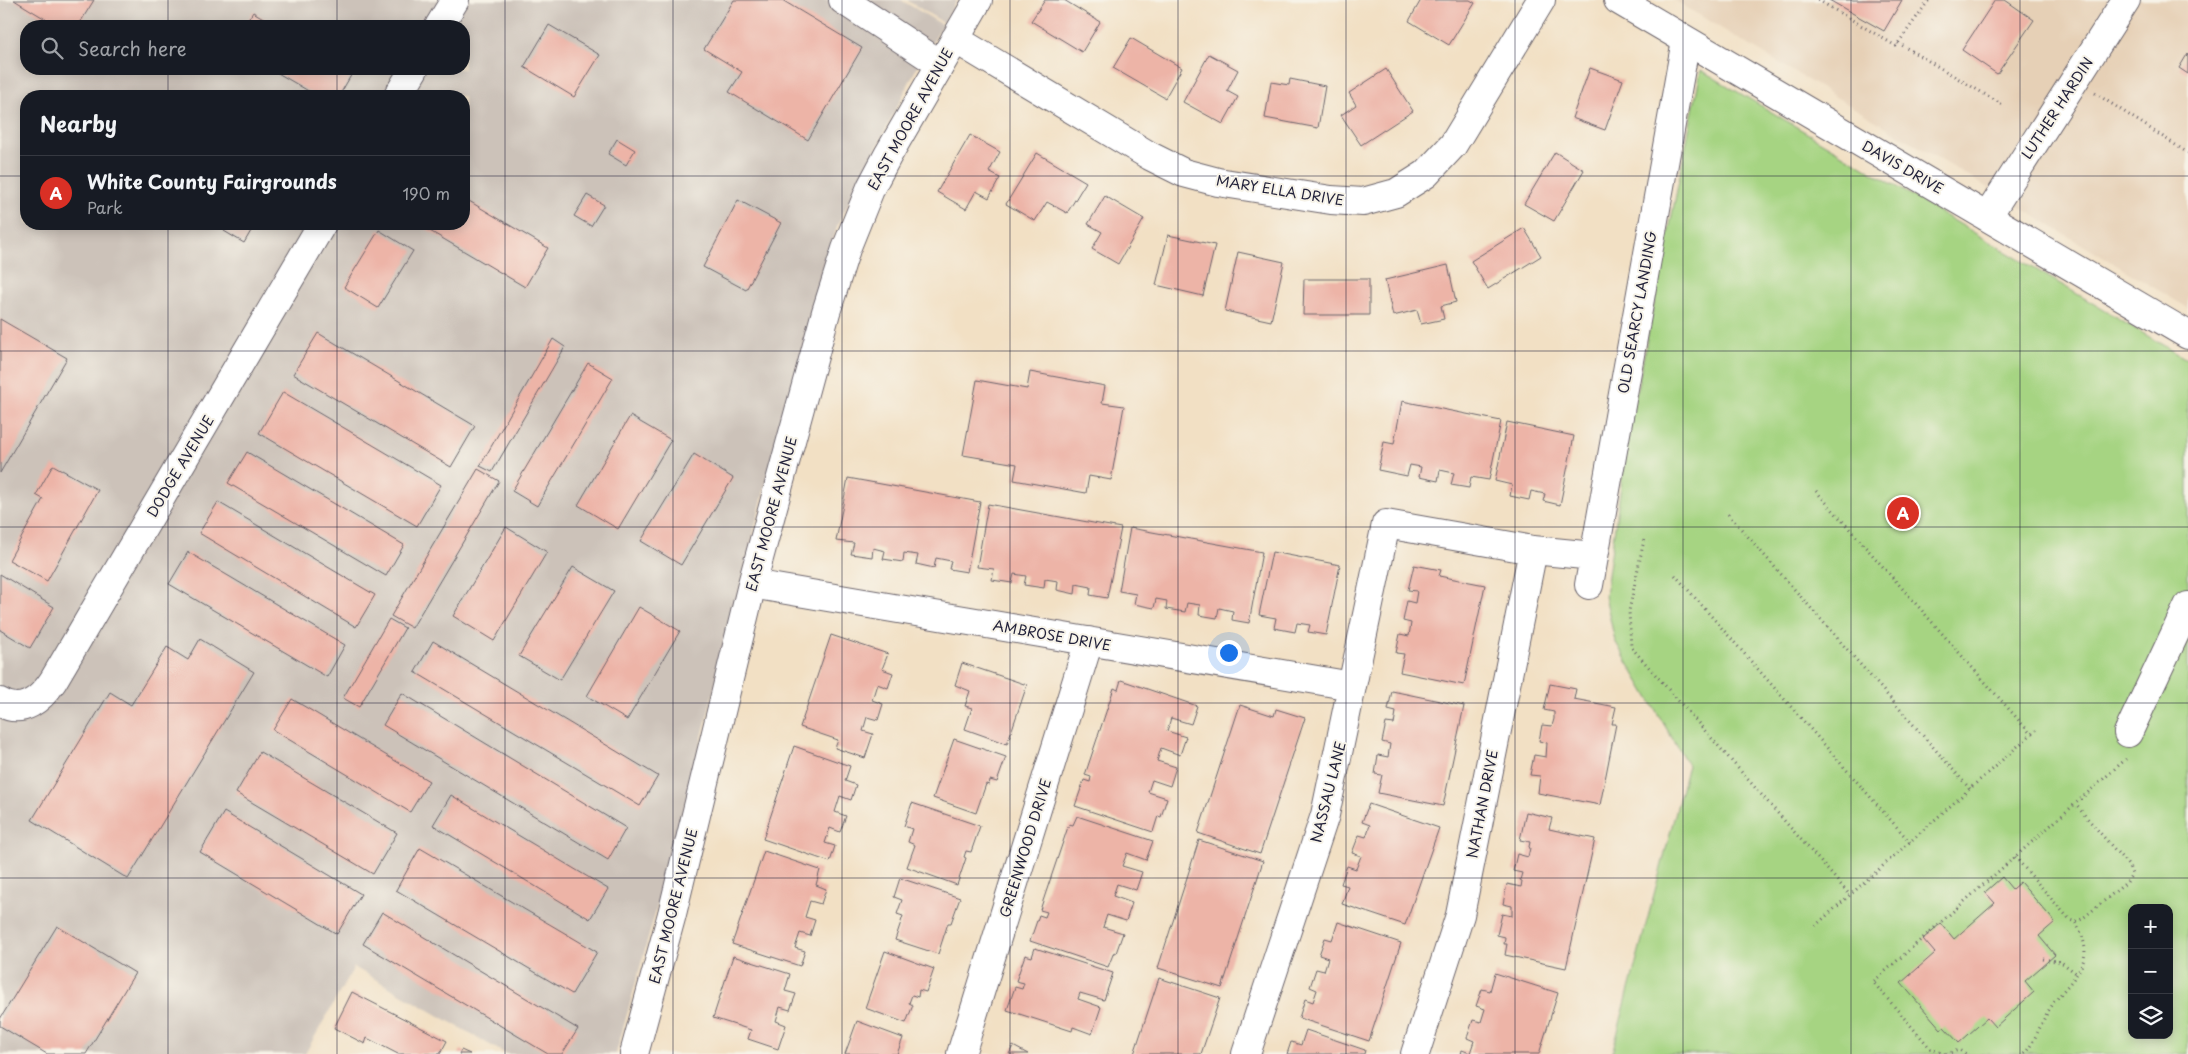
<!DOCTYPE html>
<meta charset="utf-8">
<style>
body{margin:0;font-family:"Playpen Sans",sans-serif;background:#242831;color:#f1f3f6}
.controls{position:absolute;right:15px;bottom:15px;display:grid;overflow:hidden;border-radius:10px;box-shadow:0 2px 12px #0003}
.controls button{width:45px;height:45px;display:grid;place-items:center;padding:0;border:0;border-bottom:1px solid #363941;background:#171b24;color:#f1f3f6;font:25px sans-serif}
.you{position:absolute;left:1228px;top:652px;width:18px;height:18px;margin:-12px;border:4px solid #fff;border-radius:50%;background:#1a73e8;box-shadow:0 0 0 8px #1a73e833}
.badge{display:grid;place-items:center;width:32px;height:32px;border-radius:50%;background:#d93025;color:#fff;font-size:16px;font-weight:700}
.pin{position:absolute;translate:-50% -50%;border:2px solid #fff;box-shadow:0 1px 5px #0006}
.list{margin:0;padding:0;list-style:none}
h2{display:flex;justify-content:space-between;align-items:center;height:65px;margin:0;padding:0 20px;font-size:21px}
h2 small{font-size:16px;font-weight:400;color:#9ea1a6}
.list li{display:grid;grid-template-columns:32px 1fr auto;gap:15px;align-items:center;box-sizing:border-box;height:75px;padding:0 20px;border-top:1px solid #363941}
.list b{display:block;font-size:19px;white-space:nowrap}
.list p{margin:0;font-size:16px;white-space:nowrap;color:#9ea1a6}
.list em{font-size:16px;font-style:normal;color:#9ea1a6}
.icon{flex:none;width:28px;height:28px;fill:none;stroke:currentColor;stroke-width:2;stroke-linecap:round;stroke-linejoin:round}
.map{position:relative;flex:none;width:2188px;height:1054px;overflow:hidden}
.search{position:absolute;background:#171b24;box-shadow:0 2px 12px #0003;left:20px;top:20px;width:450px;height:55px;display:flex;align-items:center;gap:12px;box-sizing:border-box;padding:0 18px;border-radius:20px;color:#9ea1a6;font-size:19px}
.panel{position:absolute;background:#171b24;box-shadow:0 2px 12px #0003;left:20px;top:90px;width:450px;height:140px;border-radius:20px}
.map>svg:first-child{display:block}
.built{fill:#e6d0b6}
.industrial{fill:#ccc2b9;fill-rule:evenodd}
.green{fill:#a6d482;stroke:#647b5e;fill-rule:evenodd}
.building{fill:#edb4a7}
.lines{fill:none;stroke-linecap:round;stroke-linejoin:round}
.minor-casing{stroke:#6b646b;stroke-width:30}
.path{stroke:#6b646b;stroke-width:3;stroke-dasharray:1 4;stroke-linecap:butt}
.minor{stroke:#fff;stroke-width:28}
.grid{fill:none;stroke:#22223b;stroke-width:1;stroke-opacity:0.55}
.labels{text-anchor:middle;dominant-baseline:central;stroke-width:4;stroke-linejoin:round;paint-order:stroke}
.street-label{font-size:14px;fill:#22223b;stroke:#f7f3e8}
</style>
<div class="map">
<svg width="2188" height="1054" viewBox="0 0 2188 1054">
<rect width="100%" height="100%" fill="#f7f3e8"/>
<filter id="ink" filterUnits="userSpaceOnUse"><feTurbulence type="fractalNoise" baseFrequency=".02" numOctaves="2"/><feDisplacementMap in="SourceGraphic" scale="10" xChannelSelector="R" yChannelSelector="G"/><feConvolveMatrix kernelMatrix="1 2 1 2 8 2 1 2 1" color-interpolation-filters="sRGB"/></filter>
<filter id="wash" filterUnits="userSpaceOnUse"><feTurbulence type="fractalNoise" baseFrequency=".0096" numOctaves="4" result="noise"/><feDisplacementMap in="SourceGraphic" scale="20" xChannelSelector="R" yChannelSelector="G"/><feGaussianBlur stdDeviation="1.12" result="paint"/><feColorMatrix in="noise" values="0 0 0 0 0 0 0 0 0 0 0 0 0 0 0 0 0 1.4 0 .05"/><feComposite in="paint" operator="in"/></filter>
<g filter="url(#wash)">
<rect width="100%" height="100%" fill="#f2e0c4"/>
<!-- built -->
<path class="built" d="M1674 0H2188V308Z"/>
<!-- industrial -->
<path class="industrial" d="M0 0H901L943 25 917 67 837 226 765 487 685 805 616 1054H506L354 967 305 1054H0ZM26 26H464V69H26ZM26 96H464V224H26Z
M906 0H957L944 23Z"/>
<!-- green -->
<path class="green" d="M1701 70 2188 360V1054H1612L1688 765 1615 641 1605 596 1629 430ZM2132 908H2169V1035H2132Z"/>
<g id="blocks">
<!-- building -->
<path class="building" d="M14 0H94L78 26H57Z
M734 0H782L862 48 808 140 729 92 742 72 704 49Z
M1045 0H1064L1100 22 1082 52 1031 21Z
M1421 0H1470L1475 3 1449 45 1409 21Z
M1829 0H1902L1884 31Z
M1995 0H2005L2034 20 1997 74 1962 50Z
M253 12 277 26H244Z
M549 25 600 55 574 97 524 67Z
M1131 38 1182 68 1165 98 1113 68Z
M2188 53V74L2179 68Z
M1209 54 1238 70 1227 91 1238 97 1223 124 1183 102Z
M1590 68 1623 80 1605 130 1572 118Z
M271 69H347L353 72 339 96H317Z
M1386 69 1413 111 1361 145 1341 115 1356 105 1349 93Z
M1290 79 1325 86 1318 128 1265 118 1271 82 1289 85Z
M970 135 1000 152 989 172 1000 178 989 198 976 191 966 209 937 192Z
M617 139 635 150 626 165 608 154Z
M1555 152 1584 170 1554 221 1524 204Z
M1037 153 1086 182 1067 213 1047 202 1035 221 1006 204Z
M587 195 604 205 591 226 574 216Z
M1105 196 1144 219 1118 264 1092 249 1102 232 1088 224Z
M464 198 548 248 525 287 418 224H464Z
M738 200 781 223 746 290 703 267Z
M228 224H255L244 243 224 231Z
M1524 228 1541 256 1488 289 1471 261Z
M379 230 413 251 378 308 344 287Z
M1168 235 1215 245 1203 296 1156 285Z
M1238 252 1284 262 1271 321 1225 311Z
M1448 265 1456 302 1441 306 1444 319 1421 324 1417 310 1393 316 1385 280Z
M1304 279H1369V315H1303Z
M0 319 67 358 0 473Z
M318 333 475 426 451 467 293 374Z
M553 339 565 347 492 472 480 466Z
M588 363 613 378 537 506 512 491Z
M1030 372 1105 386 1102 403 1124 406 1111 480 1089 476 1086 493 1014 480 1017 464 963 455 977 380 1027 389Z
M283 392 441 485 417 526 259 433Z
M1402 401 1501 421 1489 480 1471 477 1469 488 1451 485 1454 473 1440 470 1438 481 1419 477 1421 467 1410 465 1407 476 1378 470 1384 442 1394 444Z
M630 416 671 440 618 529 578 505Z
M1507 422 1574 436 1560 505 1543 501 1545 494 1531 491 1529 500 1510 496 1512 485 1495 481Z
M247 452 404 545 386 576 228 483Z
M694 454 733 478 681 565 641 541Z
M53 465 98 490 47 581 9 560 43 499 36 495Z
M478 469 499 481 412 628 391 616Z
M848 478 980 502 967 572 949 569 951 561 936 558 934 568 916 564 918 555 904 553 903 562 883 559 885 551 873 548 872 557 851 554 854 543 836 541Z
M218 502 375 595 356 627 199 533Z
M988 504 1121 528 1107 598 1090 595 1091 587 1076 584 1075 594 1057 590 1058 581 1045 579 1044 588 1024 585 1026 576 1014 574 1012 583 992 580 994 569 977 567Z
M506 527 547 552 494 641 453 616Z
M1130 528 1262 552 1249 623 1232 620 1233 611 1219 608 1217 618 1199 615 1200 605 1187 603 1185 612 1166 609 1167 601 1156 599 1154 608 1134 604 1136 594 1119 591Z
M188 552 345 645 327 677 169 584Z
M1272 552 1340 565 1326 635 1308 632 1310 625 1297 623 1295 632 1274 628 1276 618 1259 615Z
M1414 565 1441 570 1439 576 1485 585 1464 685 1400 672 1404 654 1396 653 1400 634 1409 636 1411 623 1403 621 1407 601 1415 603 1417 591 1408 590Z
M573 567 614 591 560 680 519 656Z
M0 574 54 607 30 648 0 630Z
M639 607 680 631 627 720 587 696Z
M389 619 405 628 359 707 343 698Z
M831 635 888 654 882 669 893 673 888 688 877 684 872 700 883 704 878 720 867 717 863 731 873 734 865 758 835 748 838 740 800 727Z
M200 639 254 672 128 879 32 820 110 692 131 705 167 647 188 660Z
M433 641 658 776 640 806 415 672Z
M962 663 1027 685 1007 744 965 729 972 708 965 706 970 691 955 685Z
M1121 680 1197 706 1191 724 1171 718 1167 731 1186 737 1180 755 1161 748 1157 761 1176 767 1170 786 1152 780 1148 792 1167 798 1161 817 1158 816 1153 832 1075 806 1084 780 1090 782 1091 777 1085 775 1114 688 1118 690Z
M1550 684 1576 689 1574 699 1616 707 1612 724H1616L1600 805 1538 793 1540 776 1530 775 1534 755 1546 757 1547 743 1539 741 1542 725 1552 726 1554 719V712L1544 710Z
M1392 691 1464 706 1443 806 1378 793 1382 775 1375 774 1378 755 1388 757 1390 744 1382 742 1386 723 1394 724 1396 712 1388 710Z
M402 693 626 828 608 860 383 725Z
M292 699 429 781 410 812 273 730Z
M1240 705 1274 716 1276 709 1305 718 1260 854 1198 833Z
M954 739 1006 757 997 782 990 780 989 785 986 784 976 813 933 798Z
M794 746 850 766 845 781 856 785 851 800 840 796 835 812 846 816 840 832 830 828 825 843 835 846 830 862 763 839Z
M260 752 397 833 373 874 236 793Z
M451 795 608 889 590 919 433 825Z
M912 803 980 826 971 852 966 851 964 857 966 858 957 885 907 867 915 845 908 842 912 829 904 826Z
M1369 804 1439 828 1405 925 1342 904 1348 886 1341 884 1347 866 1356 869 1361 856 1352 853 1359 835 1366 837 1370 825 1362 822Z
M224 812 361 894 337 934 200 852Z
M1526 812 1552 818 1549 829 1595 839 1566 968 1505 955 1507 944H1504L1505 937 1497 935 1502 914 1512 916V906L1503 904 1507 884 1521 887 1522 881 1520 880 1522 873 1513 871 1517 854 1528 857 1530 848 1529 847 1530 842 1520 840Z
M1077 816 1153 841 1146 860 1127 853 1122 866 1142 872 1136 890 1117 884 1113 896 1132 903 1126 921 1107 915 1103 927 1123 933 1116 953 1114 952 1108 967 1030 941 1039 915 1045 917 1047 912 1040 910 1069 824 1073 825Z
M1199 840 1263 861 1222 988 1158 968Z
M420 848 597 952 572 994 396 890Z
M764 851 820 870 816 885 826 889 821 904 810 901 805 917 815 920 810 936 800 933 795 948 805 951 800 966 732 944Z
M2002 877 2012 889 2020 882 2055 922 2039 936 2055 955 2025 981 2034 992 1995 1027 1987 1018 1959 1043 1944 1027 1941 1029 1901 983 1935 953 1923 939 1941 923 1954 939 1995 903 1985 892Z
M900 878 960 898 951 923H948L938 954 895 940 903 916 897 914 902 900 894 897Z
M382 912 578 1029 562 1054H548L363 944Z
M1338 922 1401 943 1369 1041 1299 1018 1305 999 1313 1002 1317 990 1310 987 1316 969 1324 971 1328 958 1319 955 1325 938 1332 940Z
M57 926 135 973 86 1054H47L0 1026V1019Z
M1035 948 1113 973 1104 1000 1080 993 1078 999 1101 1007 1092 1034 1073 1027 1072 1031 1007 1010 1015 987 1022 989 1024 983 1016 981 1025 955 1032 957Z
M885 951 934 969 926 992 919 990 918 997 912 995 909 1003 913 1005 906 1023 865 1008Z
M733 956 790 974 785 991 796 994 790 1010 780 1007 776 1021 786 1025 778 1049 748 1039 751 1030 713 1018Z
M1495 973 1558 993 1539 1054H1461L1462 1050 1470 1053 1474 1041 1467 1038 1473 1020 1481 1022 1485 1009 1476 1006 1482 989 1490 991Z
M1159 978 1220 998 1201 1054H1134Z
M352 992 447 1041 440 1054H398L367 1038 365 1044 334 1028Z
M857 1021 903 1038 897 1054H845Z
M1306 1030 1365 1050 1364 1054H1287L1291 1042 1301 1045Z
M1013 1046 1028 1054H1009Z
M461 1050 470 1054H459Z"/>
</g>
</g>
<g filter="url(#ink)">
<use href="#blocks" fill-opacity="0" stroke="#6b646b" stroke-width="1"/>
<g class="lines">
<defs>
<path id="minor" d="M843 0 940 64
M1618 0 2188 335
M439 26 455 0
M955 39 1150 156 1184 173 1218 182 1331 200 1363 202 1396 193 1426 174 1453 145 1541 0
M398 96 414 69
M1987 217 2126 0
M752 584 1352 686
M1589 585 1686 40
M0 702C22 716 41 699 53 681L322 224
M2128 733 2188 606
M634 1054 672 914 752 584 826 312 846 249 871 187 888 155 978 0
M961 1054 1089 641
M1246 1054 1325 815 1386 524 1533 550 1594 556
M1415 1054 1460 915 1533 550"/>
</defs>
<!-- minor casing -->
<use href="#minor" class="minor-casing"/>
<!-- path -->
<path class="path" d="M1818 0 1896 46 1929 0
M1898 43 2003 105
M2095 93 2188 153
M1816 491 2031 734
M1728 514 1970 789
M1644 540 1629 611 1631 647 1850 895
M1675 575 1910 842
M2015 857 2070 920 2075 922 2082 919 2127 882 2132 874 2129 866 2075 804
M1815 926 2036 730
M2043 959 2061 962 2077 974
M1945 1054 1931 1049 1873 982 2126 759
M1946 1054 1959 1050 1966 1054
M2024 1054C2036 1041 2040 1024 2049 1010 2070 977 2101 964 2075 922"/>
<!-- minor -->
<use href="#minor" class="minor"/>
</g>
</g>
<!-- grid -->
<path class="grid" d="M168 0V26M337 0V26M505 0V1054M673 0V1054M842 0V1054M1010 0V1054M1178 0V1054M1346 0V1054M1515 0V1054M1683 0V1054M1851 0V1054M2020 0V1054M168 69V96M337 69V96M0 176H26M464 176H2188M168 224V1054M337 224V1054M0 351H2188M0 527H2188M0 703H2188M0 878H2188"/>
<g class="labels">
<!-- street labels -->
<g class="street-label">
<text transform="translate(2057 108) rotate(-57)">LUTHER HARDIN</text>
<text transform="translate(910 119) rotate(-61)">EAST MOORE AVENUE</text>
<text transform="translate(1903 167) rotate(30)">DAVIS DRIVE</text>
<text transform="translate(1280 190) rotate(9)">MARY ELLA DRIVE</text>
<text transform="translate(1637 312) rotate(-80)">OLD SEARCY LANDING</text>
<text transform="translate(180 466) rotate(-59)">DODGE AVENUE</text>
<text transform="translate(771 514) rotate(-75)">EAST MOORE AVENUE</text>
<text transform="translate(1052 635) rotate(10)">AMBROSE DRIVE</text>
<text transform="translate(1328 792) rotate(-76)">NASSAU LANE</text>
<text transform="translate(1482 804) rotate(-79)">NATHAN DRIVE</text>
<text transform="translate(1025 848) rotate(-73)">GREENWOOD DRIVE</text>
<text transform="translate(673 906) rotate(-76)">EAST MOORE AVENUE</text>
</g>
</g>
</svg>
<div class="controls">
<button>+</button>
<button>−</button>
<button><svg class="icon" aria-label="layers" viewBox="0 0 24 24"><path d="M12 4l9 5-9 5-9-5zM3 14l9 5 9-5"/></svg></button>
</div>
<div class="you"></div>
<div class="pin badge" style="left:1903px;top:513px">A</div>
<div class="search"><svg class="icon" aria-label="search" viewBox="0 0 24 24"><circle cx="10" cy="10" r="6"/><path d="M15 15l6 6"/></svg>Search here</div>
<section class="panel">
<h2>Nearby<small></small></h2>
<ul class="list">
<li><span class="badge">A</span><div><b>White County Fairgrounds</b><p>Park</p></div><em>190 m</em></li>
</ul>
</section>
</div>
